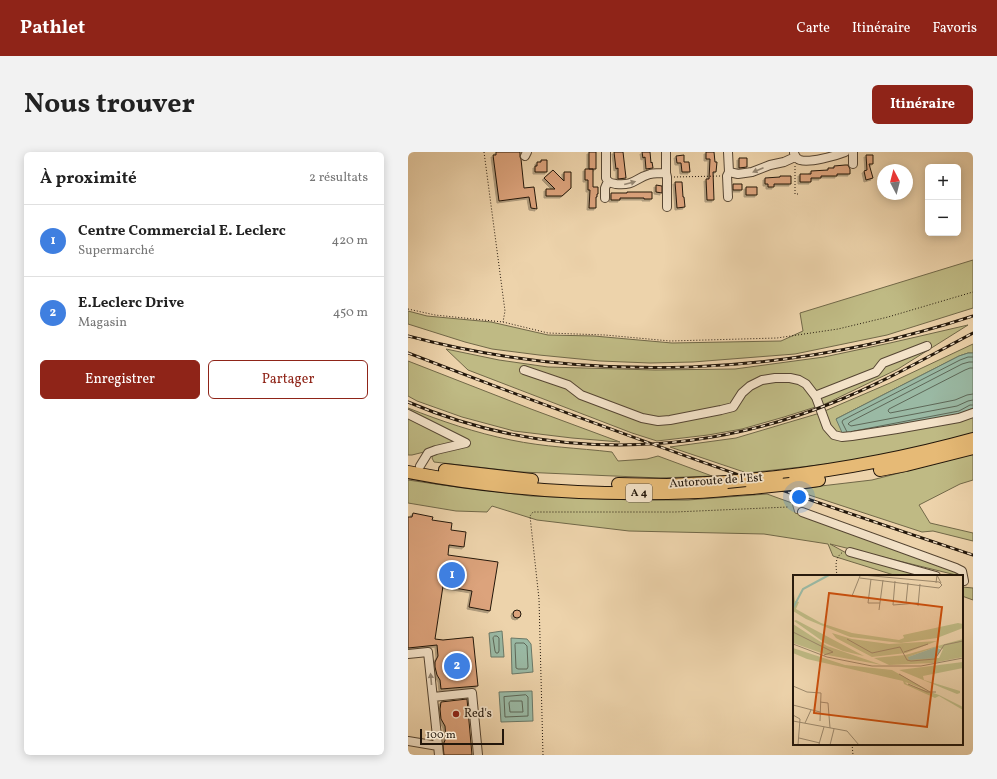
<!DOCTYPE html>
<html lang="fr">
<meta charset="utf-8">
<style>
body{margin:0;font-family:Vollkorn,serif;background:#f2f2f2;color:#222}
.controls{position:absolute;right:12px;top:12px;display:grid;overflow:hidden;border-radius:6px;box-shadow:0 2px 10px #0003}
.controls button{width:36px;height:36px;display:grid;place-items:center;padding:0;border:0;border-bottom:1px solid #e0e0e0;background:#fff;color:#222;font:20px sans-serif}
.compass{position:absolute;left:469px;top:12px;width:36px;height:36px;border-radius:50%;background:#fff;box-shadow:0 2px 10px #0003;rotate:353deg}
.scale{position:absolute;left:12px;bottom:10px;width:84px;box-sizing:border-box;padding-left:4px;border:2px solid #23170b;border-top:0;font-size:11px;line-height:14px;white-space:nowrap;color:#23170b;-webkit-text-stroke:3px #f3e2c8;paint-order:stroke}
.you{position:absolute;left:391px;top:345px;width:14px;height:14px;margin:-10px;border:3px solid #fff;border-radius:50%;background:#1a73e8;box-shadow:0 0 0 6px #1a73e833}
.badge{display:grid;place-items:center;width:26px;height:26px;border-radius:50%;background:#8f2418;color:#fff;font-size:13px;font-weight:700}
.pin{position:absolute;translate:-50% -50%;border:2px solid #fff;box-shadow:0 1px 4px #0006}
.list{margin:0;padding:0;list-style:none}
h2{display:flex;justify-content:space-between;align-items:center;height:52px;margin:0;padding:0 16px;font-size:17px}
h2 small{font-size:13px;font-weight:400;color:#767676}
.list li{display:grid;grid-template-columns:26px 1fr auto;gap:12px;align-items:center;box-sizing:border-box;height:72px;padding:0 16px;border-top:1px solid #e0e0e0}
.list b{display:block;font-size:15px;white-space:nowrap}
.list p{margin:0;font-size:13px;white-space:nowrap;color:#767676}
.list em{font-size:13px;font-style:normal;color:#767676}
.actions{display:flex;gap:8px;padding:12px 16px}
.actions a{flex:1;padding:9px 0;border:1px solid #8f2418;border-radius:6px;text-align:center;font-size:14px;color:#8f2418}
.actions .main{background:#8f2418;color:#fff}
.map{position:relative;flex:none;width:565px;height:603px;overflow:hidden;border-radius:6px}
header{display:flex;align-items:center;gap:24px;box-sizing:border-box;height:56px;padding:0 20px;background:#8f2418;color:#fff}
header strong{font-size:19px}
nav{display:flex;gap:22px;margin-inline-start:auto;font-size:14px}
.intro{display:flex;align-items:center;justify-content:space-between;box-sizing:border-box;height:96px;padding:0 24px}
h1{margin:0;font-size:28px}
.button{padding:10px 18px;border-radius:6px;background:#8f2418;color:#fff;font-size:14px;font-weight:700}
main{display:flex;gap:24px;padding:0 24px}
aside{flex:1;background:#fff;border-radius:6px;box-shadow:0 2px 10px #0003}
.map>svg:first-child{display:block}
.green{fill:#bfba84;stroke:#716848}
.water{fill:#9ab9a4;stroke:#6a7867}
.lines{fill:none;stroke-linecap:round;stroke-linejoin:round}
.shore{stroke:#5e6858;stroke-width:1}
.building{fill:#dca37c;stroke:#23170b;filter:url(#shadow)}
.minor-casing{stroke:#564633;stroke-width:10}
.highway-casing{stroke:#23170b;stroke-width:14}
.path{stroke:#23170b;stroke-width:1;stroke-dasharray:1 2;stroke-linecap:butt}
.minor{stroke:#f3e2c8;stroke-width:8}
.highway{stroke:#e6ba76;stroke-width:12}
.rail-casing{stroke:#23170b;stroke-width:3}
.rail{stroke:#f3e2c8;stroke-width:1.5;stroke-dasharray:4.5;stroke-linecap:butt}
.highway-bridge-casing{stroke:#23170b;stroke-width:14;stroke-linecap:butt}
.highway-bridge{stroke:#e6ba76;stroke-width:12}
.oneway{fill:#958773}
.poi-dot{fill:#8f2418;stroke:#f3e2c8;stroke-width:1.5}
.labels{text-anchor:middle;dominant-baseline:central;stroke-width:3.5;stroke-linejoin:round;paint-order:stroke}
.shield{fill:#f3e2c8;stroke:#615444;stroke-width:1}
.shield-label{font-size:11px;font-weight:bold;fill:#23170b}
.street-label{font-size:12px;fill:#23170b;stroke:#f3e2c8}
.poi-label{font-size:12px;fill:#23170b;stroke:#f3e2c8;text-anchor:start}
.inset-river{fill:none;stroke:#9ab9a4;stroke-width:2}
.inset-road{fill:none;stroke:#9c886b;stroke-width:1}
.view{fill:#ca4f0c;fill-opacity:0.15;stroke:#ca4f0c;stroke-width:2}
.inset-edge{fill:none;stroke:#23170b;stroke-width:2}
</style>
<header>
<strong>Pathlet</strong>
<nav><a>Carte</a><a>Itinéraire</a><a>Favoris</a></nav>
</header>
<div class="intro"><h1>Nous trouver</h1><a class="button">Itinéraire</a></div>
<main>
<aside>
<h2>À proximité<small>2 résultats</small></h2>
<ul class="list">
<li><span class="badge" style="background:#3f7fe0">1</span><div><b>Centre Commercial E. Leclerc</b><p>Supermarché</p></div><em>420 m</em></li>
<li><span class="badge" style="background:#3f7fe0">2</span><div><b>E.Leclerc Drive</b><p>Magasin</p></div><em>450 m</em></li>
</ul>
<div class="actions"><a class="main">Enregistrer</a><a>Partager</a></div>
</aside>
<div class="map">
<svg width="565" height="603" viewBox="0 0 565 603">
<defs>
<filter id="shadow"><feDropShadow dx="-2" dy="2" stdDeviation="0" flood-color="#0004"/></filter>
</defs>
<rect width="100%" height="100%" fill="#edd3ab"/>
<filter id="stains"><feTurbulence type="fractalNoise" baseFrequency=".005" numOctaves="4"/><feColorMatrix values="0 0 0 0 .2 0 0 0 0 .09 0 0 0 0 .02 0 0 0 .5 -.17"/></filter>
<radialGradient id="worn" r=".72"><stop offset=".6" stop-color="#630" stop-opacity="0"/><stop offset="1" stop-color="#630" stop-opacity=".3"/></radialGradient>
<!-- green -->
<path class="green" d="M565 108V156L479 183 387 202 285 210 242 211 192 209 131 203 84 197 57 190 0 172V159L19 164 83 170 140 183 186 184 264 191 373 189 395 179 392 161Z
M560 173 490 217 417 252 376 265 334 277 300 283 249 289 224 281 60 218 38 197 91 208 140 215 247 218 327 217 416 205 482 191Z
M565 192V201H560L551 204 428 267 565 260V281L492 300 447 309 339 321 262 295 328 286 412 261 482 231Z
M0 209 123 257 212 290 164 286 106 279 54 265 9 249 0 244Z
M0 256C33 269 68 281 103 288 136 295 170 296 204 300L210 309 239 307 250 304 304 324 252 326 113 320 26 310 24 306 26 300 20 299 4 303H0Z
M565 302V328L552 332 511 353 522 371 565 381V389L525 379 514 380 395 341 390 338 413 334 464 328Z
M0 328 34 333 123 344 226 348H280L359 342 384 351 387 361 429 374 551 420 552 424 422 392 442 403 513 424H489L425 404 420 392 356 382 221 379 129 368 84 354 79 360 48 359 0 351Z
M554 435 565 436V448L554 444Z"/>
<!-- water -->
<path class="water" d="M560 201H565V256L552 262 436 285 428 267 551 204Z
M94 479 96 505H83L81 481Z
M103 486 119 487 123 492 125 520 104 522Z
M124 539 125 569 93 570 91 540Z"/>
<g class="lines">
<!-- shore -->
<path class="shore" d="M565 210H561L554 212 442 270 440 272 443 274 549 254 560 249 565 248
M565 216H562L557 218 481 257 480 259 482 261 547 248 559 243 565 242
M446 279 551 259 562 253H565
M439 280 434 270 435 268 552 208 560 205H565
M87 484H89L91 486V499L90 501H88L87 499 85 486Z
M108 491H116L119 494 120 515 119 517H110L108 516 107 493Z
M118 543 120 545V564L97 565 96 545Z
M103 549H114L115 560H102L101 551Z"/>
</g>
<!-- building -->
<path class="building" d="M88 0H112V5L113 7 116 36 126 35 129 57 123 56 121 45 91 49 85 3H88Z
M181 0H188V17H181Z
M206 0H215L218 26 210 27V16L208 17Z
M234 0H242L243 11 244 10 245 16 238 17 237 5 235 6Z
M298 0H306L307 10H309L308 20H305L306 48H299L298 27H301L302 7H298Z
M276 3V10H281L282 20H274L273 11H269L268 4Z
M458 3H465V12H461L465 26 458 28 456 19 459 18Z
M331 6H339V15L331 16Z
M133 8H139V20H127V14H129V10H133Z
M437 13H440L442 17V22H429V24H413V26H403V30H392V22H403V19L420 18V16H426V14Z
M177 17H185V35H190V42H189V45H188V56H181L182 38H180V28H177Z
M145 18 156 29V20H163V36L154 44H138V37H147L136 26Z
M372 24H383V32H366V35H360V32H357V26L372 25Z
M267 30H274L275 45H276L277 55 269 56Z
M325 32H334V38H325Z
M248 33 254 34V41L248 40Z
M338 35H349V43H338Z
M219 40H244V47H236V46H212V48H203V41H219Z
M5 361 25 365 24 368 44 371 43 378 58 380 56 395 41 393 40 403 90 410 82 459 61 455 64 439 35 434 27 487 35 488 65 485 70 534 33 537 32 528 29 523 27 515V510L30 504 29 493 0 496V365H4Z
M105 462a4 4 0 1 1 8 0a4 4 0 1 1-8 0Z
M59 547 64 603H36L35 593 38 586 37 574 33 567 32 557 33 550Z"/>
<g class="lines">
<defs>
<path id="minor" d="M198 0V26C200 31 203 31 208 32 227 34 227 26 242 22 247 21 253 21 258 21
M258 0V21L259 25V55
M320 0 321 20 330 22 344 20 362 13 376 10 387 5
M445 0V12
M386 1C387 4 388 7 392 8 402 11 427 4 437 0
M117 4 119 0
M320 45 319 24 321 20
M197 46V36L200 29
M116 218 160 233 173 243 234 266 250 269 262 268 313 258 325 255 334 241 342 234 354 228 367 226H382L391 228 398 232 408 245 419 275 426 283 434 285 444 284 489 277 551 266 565 261
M407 244 468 220 475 211 519 194
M0 262 58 291 28 298 20 301 12 314
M394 360 548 416 554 419 556 429
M442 400 528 424
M0 502 20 500 31 603
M25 545 64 541 70 603
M0 589 30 594"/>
<path id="highway" d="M37 318 124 328
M472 318 498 313 565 296
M0 320C93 338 195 344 290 340 308 339 326 337 344 336
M369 325C436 317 500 305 565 287
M210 332 259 333 319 330
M382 332 411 328"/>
</defs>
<!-- minor casing -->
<use href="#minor" class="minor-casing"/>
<!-- highway casing -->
<use href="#highway" class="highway-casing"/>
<!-- path -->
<path class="path" d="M76 0 97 159 95 170
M387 14V42H391
M266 25 313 24
M0 157 27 163 95 170 140 181 197 183 262 189 369 186 430 177 480 165 565 140
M429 424C428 414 426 406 435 400
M444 592 445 603
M135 603 131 447 122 364 125 360H267L380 355"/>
<!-- minor -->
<use href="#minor" class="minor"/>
<!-- highway -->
<use href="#highway" class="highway"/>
<defs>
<path id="rail" d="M0 184C186 233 383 224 565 164
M0 201C187 273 375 340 565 403
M0 250C137 308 287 306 424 251 473 232 519 205 565 181"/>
</defs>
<!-- rail casing -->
<use href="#rail" class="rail-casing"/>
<!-- rail -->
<use href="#rail" class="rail"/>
<defs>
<path id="highway-bridge" d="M319 330 369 325
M344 336 382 332"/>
</defs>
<!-- highway-bridge casing -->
<use href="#highway-bridge" class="highway-bridge-casing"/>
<!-- highway-bridge -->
<use href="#highway-bridge" class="highway-bridge"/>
</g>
<!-- one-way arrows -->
<defs><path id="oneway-solid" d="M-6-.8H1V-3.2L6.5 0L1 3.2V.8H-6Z"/></defs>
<g class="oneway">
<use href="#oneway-solid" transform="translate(350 18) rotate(157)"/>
<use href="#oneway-solid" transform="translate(222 31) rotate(-15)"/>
<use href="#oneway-solid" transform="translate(23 527) rotate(-95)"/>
</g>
<!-- markers -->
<circle class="poi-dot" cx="48" cy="562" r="4"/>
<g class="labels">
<!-- shield labels -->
<rect class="shield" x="218" y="332" width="26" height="18" rx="3"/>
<g class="shield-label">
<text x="231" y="341">A 4</text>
</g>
<!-- street labels -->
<g class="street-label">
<text transform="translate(308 329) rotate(-4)">Autoroute de l’Est</text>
</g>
<!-- poi labels -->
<g class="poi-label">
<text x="56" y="562">Red's</text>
</g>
</g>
<!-- overview -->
<g transform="translate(385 423)">
<rect width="170" height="170" fill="#edd3ab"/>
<path d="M0 11 2 26 6 27 3 34 28 48 59 58 106 65 111 63 110 60 165 48 170 49V53L144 63 108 68 57 62 13 44 0 36ZM3 45 7 47 71 81 50 76 32 68 1 46ZM0 49 34 71 89 90 34 80 0 68ZM39 58 59 64 96 69 144 66 113 78 79 82 43 63ZM170 64V82L140 88 96 90 81 83 112 80ZM143 72 150 74 146 83 115 82ZM0 73 52 90 99 95 136 116 112 107 114 109 146 120 170 132V135L146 121 142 123 111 109 110 106 14 84 0 78ZM170 87V93L130 101 131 105 167 116V118L164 119 106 95Z" fill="#bfba84" fill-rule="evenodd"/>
<path d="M143 72 148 75 143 83 116 85 115 82Z" fill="#9ab9a4"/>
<path class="inset-river" d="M0 33 10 14 36 0"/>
<path class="inset-road" d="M67 3 146 13 149 10 146 7 69 0M78 4 75 28H87M102 6 100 30 125 28M143 8 144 0 148 8M59 21 67 1M113 28 115 8M125 31 127 9M86 35 90 5M0 57 40 77 31 80M54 64 79 78 107 72 114 85 118 86 142 84 151 70 170 66M0 69 34 82 79 91H128L170 83M111 77 135 69M106 99 137 117M115 109 134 117H143M0 111 14 117 28 118 27 146M27 127 35 128 37 153M0 130 27 137M0 140 7 144 5 170M0 146 54 156 66 170M12 148 18 135M6 163 27 168M26 169 31 152M37 170 41 154"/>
<path class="view" d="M36 18 149 32 134 152 21 138Z"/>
<rect width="170" height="170" class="inset-edge"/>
</g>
<rect width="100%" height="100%" filter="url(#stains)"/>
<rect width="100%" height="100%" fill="url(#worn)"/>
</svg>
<div class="controls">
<button>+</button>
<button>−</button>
</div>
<svg class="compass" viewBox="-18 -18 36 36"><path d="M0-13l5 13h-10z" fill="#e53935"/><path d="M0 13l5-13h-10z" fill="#767676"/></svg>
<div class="scale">100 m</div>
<div class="you"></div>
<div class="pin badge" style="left:44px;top:423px;background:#3f7fe0">1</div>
<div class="pin badge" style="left:49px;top:514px;background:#3f7fe0">2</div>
</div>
</main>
